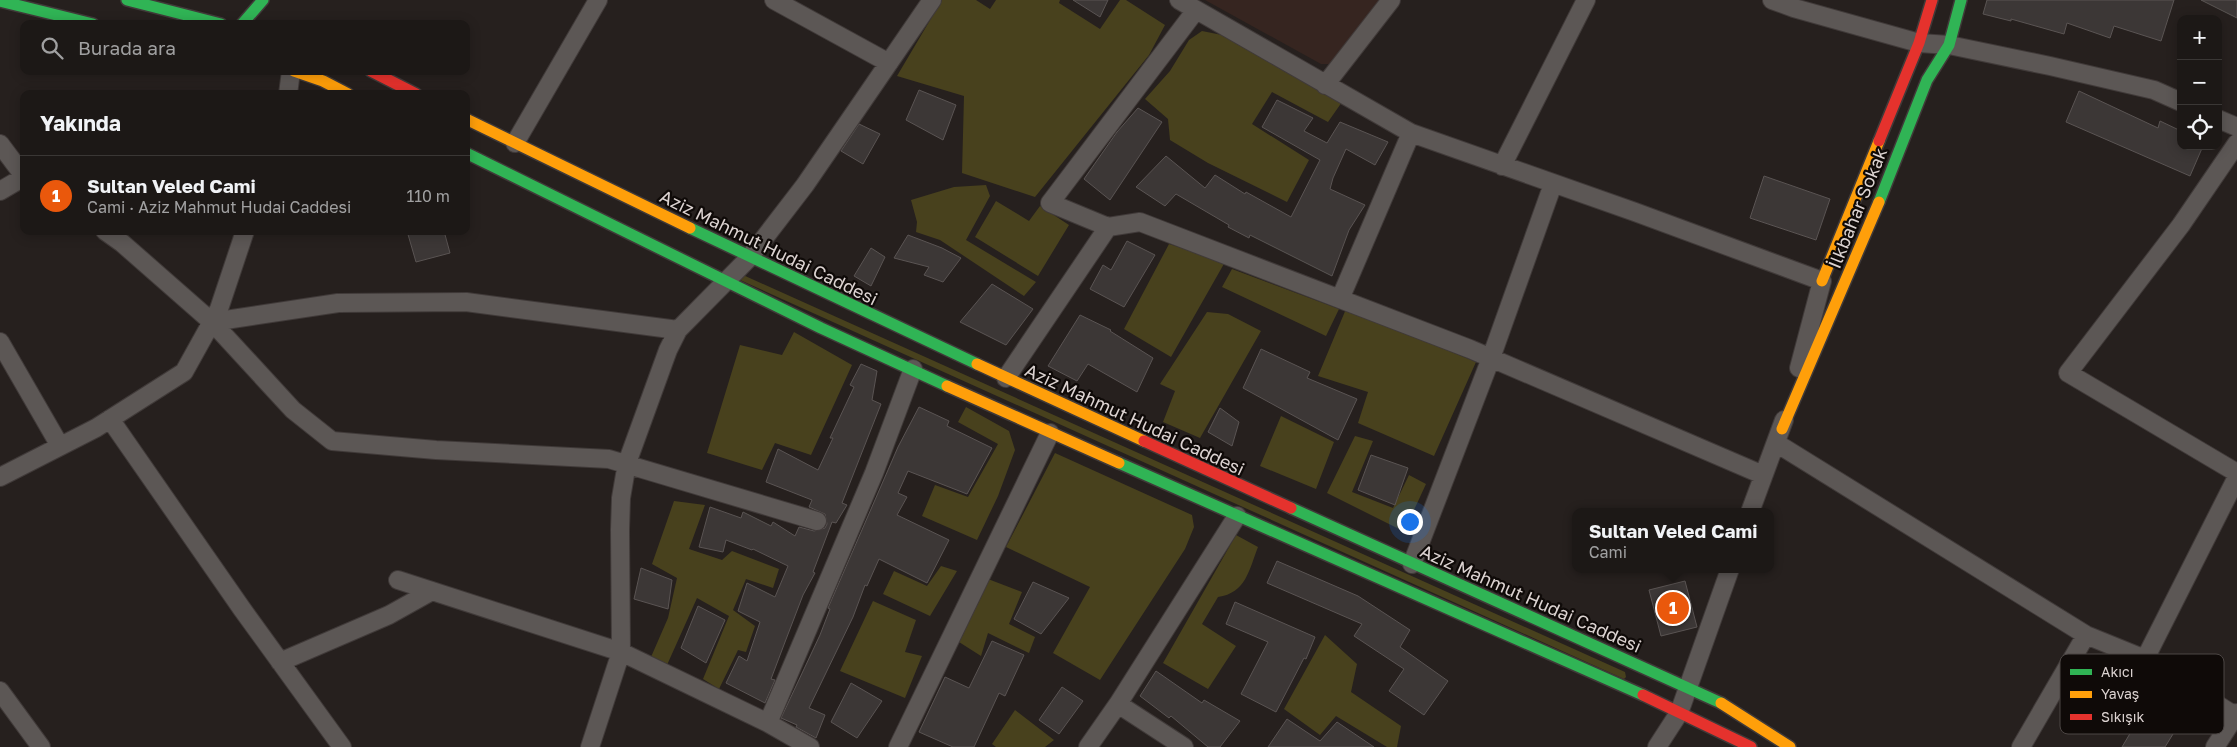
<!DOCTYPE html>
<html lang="tr">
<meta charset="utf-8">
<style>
body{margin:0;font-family:"Golos Text",sans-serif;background:#25211f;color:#f1f3f6}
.controls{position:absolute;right:15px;top:15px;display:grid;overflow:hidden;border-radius:10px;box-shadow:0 2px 12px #0003}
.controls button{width:45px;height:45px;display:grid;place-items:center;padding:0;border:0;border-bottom:1px solid #3a3735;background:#1c1816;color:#f1f3f6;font:25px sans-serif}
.you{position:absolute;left:1409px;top:521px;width:18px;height:18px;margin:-12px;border:4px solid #fff;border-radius:50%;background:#1a73e8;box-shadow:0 0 0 8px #1a73e833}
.badge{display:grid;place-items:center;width:32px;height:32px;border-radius:50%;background:#ea580c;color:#fff;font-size:16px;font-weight:700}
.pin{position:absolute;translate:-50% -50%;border:2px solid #fff;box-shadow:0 1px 5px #0006}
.popup{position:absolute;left:1572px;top:508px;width:202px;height:65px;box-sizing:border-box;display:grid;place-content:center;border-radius:10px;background:#1c1816;filter:drop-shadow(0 1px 4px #0005);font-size:16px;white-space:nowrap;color:#a0a0a1}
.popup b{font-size:19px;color:#f1f3f6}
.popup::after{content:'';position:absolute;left:50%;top:100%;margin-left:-10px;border:10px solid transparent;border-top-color:#1c1816}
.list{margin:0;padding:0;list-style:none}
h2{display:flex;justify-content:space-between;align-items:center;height:65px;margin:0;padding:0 20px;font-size:21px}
h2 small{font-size:16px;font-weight:400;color:#a0a0a1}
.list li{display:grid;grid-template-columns:32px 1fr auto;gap:15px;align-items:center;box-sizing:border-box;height:80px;padding:0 20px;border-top:1px solid #3a3735}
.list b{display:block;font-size:19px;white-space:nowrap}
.list p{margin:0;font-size:16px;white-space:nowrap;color:#a0a0a1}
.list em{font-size:16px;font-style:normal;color:#a0a0a1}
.icon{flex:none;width:28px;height:28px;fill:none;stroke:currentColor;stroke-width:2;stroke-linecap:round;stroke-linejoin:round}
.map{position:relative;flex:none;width:2237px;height:747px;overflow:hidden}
.search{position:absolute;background:#1c1816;box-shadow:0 2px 12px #0003;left:20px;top:20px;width:450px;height:55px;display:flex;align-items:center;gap:12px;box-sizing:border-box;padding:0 18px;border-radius:10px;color:#a0a0a1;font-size:19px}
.panel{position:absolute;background:#1c1816;box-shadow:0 2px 12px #0003;left:20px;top:90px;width:450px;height:145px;border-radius:10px}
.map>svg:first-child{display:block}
.built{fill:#362520}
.green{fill:#48411d}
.building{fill:#3c3736;stroke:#5a5453}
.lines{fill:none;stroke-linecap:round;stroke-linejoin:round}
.street-casing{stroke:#403a39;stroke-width:20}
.fast-casing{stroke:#403a39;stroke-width:14}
.slow-casing{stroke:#403a39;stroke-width:14}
.jam-casing{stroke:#403a39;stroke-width:14}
.street{stroke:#5c5755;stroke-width:18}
.fast{stroke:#30b455;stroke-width:11}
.slow{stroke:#ff9f0a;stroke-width:11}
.jam{stroke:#e5322d;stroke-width:11}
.labels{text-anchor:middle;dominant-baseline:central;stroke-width:4.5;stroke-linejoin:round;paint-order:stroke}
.street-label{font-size:18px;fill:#dcd3d1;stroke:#0f0a08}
.key{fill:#0f0a08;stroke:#4c4644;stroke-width:1}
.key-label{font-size:14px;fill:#dcd3d1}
</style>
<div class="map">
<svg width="2237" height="747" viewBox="0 0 2237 747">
<rect width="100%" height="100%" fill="#26201e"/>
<!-- built -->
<path class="built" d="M1205 0H1385L1335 64H1321Z"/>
<!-- green -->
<path class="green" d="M942 0H976L990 9 996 0H1060L1059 3 1100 29 1120 0H1126L1165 25 1149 55 1035 197 962 173 964 96 897 76Z
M1202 31 1222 35 1342 102 1328 122 1272 92 1252 124 1309 160 1287 202 1208 163 1170 140 1168 119 1145 99 1170 71 1189 40Z
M986 185 990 196 966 240 1036 282 1024 296 940 240 916 232 917 222 911 200 954 187Z
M996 201 1029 221 1040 206 1069 225 1038 276 975 237Z
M1169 244 1225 262 1171 357 1124 329Z
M1232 269 1339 309 1326 336 1222 287Z
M743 275 1625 672 1626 677 1624 679 740 280Z
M1346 309 1476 362 1434 456 1358 423 1368 392 1318 376Z
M1207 312 1228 314 1261 331 1200 438 1163 422 1175 391 1160 384Z
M794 332 852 365 811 455 775 443 762 470 707 453 740 345 782 355Z
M966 407 1009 431 1015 450 998 496 977 540 922 516 935 485 968 497 998 444 958 422Z
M1281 416 1334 442 1316 489 1260 466Z
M1355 436 1373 441 1352 492 1393 508 1409 475 1426 484 1408 523 1399 529 1327 493Z
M1055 453 1192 515 1194 527 1185 549 1100 680 1053 653 1090 587 1006 547Z
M674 501 705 505 689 549 722 560 732 551 779 569 773 588 746 579 733 610 755 626 746 652 738 650 719 689 703 679 729 616 697 598 667 665 651 657 668 618 677 578 652 564Z
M1236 535 1258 547C1249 570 1246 593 1218 597L1202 624 1236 646 1208 689 1163 663Z
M941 566 957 571 930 616 883 594 894 571 927 586Z
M988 579 1022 592 1009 624 1035 637 1029 653 988 633 981 656 959 642Z
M873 601 916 620 905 652 922 656 905 698 840 671Z
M1325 635 1357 664 1351 692 1401 726 1397 747H1387L1336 716 1320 735 1284 709Z
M1015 710 1054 740 1045 747H996L992 744Z"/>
<!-- building -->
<path class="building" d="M1073 0H1108L1100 17Z
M1987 0H2174L2161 41 2114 26 2110 38 2067 23 2064 34 2011 19V21L1983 14Z
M2201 0H2237V18Z
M919 90 956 105 943 140 906 120Z
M2079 91 2158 128 2160 121 2181 131V146H2203L2190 176 2066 122Z
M1277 100 1313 118 1304 131 1327 143 1340 122 1388 142 1375 165 1346 149 1333 178 1330 189 1365 205 1349 230 1332 276 1250 235 1249 238 1228 227 1229 225 1176 194 1165 206 1136 187 1166 156 1205 188 1215 175 1245 194 1246 192 1291 217 1320 160 1262 127Z
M1138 108 1162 122 1110 200 1084 179 1117 132Z
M859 124 880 134 863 164 841 151Z
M1764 176 1830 199 1816 240 1750 218Z
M407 231H444L450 253 416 262Z
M908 235 942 248 961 258 943 282 924 275 929 267 894 258Z
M1127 241 1155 255 1124 307 1090 289 1103 265 1111 270Z
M871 248 885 257 871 286 854 276Z
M992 284 1033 309 1006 345 960 322Z
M1080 315 1111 330 1110 331 1153 358 1137 392 1088 364 1077 381 1048 366Z
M1261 349 1310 372 1307 378 1357 399 1338 440 1243 388Z
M861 364 877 371 872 400 881 404 842 503 847 505 836 523 832 522 813 572 815 573 803 595 785 642 771 679 775 680 765 703 726 683 739 656 747 661 760 622 738 611 747 583 775 597 788 566 753 549 752 550 726 540 723 552 699 547 710 507 741 518 743 512 771 526 773 522 795 536 799 527 814 531 825 528 827 524 825 514 809 507 812 500 766 482 778 449 818 470 833 438H830L854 387 850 385Z
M919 407 949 421 947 426 992 448 967 494 908 471 898 493 907 497 897 515 949 540 927 583 879 559 867 586 865 585 853 617 809 708 825 715 816 738 796 727 797 725 781 718 820 635 830 609 828 608 898 447Z
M1220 408 1239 422 1232 446 1208 432Z
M1371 455 1408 468 1395 505 1358 490Z
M1277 561 1358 596 1410 630 1400 647 1448 681 1424 715 1389 691 1404 669 1354 636 1362 624 1267 583Z
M641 568 672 580 668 609 634 599Z
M1685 581 1697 627 1661 636 1649 590Z
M1033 582 1069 598 1041 634 1014 619Z
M1235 602 1315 637 1306 659 1304 658 1276 712 1241 694 1268 642 1226 624Z
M698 606 725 620 706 663 681 648Z
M992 641 1024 655 1005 696 999 693 974 747H953L919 732 945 677 969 688Z
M1156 671 1202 703 1204 700 1240 721 1220 747H1208L1171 716 1169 718 1140 696Z
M851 683 882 701 857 738 831 722Z
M1062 687 1083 701 1059 734 1039 720Z
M2141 715 2173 734 2165 747H2122Z
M1287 719 1320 741 1337 722 1374 747H1268Z"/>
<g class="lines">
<defs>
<path id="street" d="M774 0 889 63
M1179 0 1411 133 1635 212 1822 281 1799 368
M1772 0 1794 8 1919 43 1949 45 2050 66 2154 90 2181 102
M1325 85 1391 0
M288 94 291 71
M2218 119 2237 127
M515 143 598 0
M2237 143 2181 225 2068 373 2237 473
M0 144 24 176
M1502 166 1586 0
M0 191 24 177
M1108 227 1140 222 1470 349 1763 475
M105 231 122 243 212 322
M1340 299 1411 133
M678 330 466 302 338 303 212 322 293 410 332 441 436 450 609 459 817 521
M0 342 60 446
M1006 378 1108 227 1050 203 1196 10
M110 419 242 609 342 747
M1776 443 2086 635 2145 659 2237 717
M0 477 96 428 184 372 219 309 245 231
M1750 512 1784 420
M1412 564 1491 358 1553 184
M398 580 621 652 768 723 810 747
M2145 659 2237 477
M280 662 389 615 432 591
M0 691 41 747
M1118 704 1237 516
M768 723 874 473 913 369
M590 747 621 652 620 530 621 498 627 463 668 350 678 330 749 258 805 185 932 0
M898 747 1050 433
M1088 747 1118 704 1184 747
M1657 747 1679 713 1730 569
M2021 747 2086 635
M2215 747 2237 713"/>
<path id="fast" d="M127 0 221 24
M0 1 93 24
M242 24 263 0
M466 153 821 328 947 386
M1879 202 1927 80 1949 45 1961 0
M690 228 977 364
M1119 463 1643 695
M1291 508 1721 703"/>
<path id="slow" d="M294 71 323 81 348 94
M466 119 690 228
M1822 281 1879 141
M977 364 1144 441
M947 386 1119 463
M1782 429 1879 202
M1721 703 1790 747"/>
<path id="jam" d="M371 71 416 94
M1879 141 1919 43 1932 0
M1144 441 1291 508
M1643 695 1751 747"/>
</defs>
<!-- street casing -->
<use href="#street" class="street-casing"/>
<!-- fast casing -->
<use href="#fast" class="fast-casing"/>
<!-- slow casing -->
<use href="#slow" class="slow-casing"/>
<!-- jam casing -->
<use href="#jam" class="jam-casing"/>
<!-- street -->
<use href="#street" class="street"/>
<!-- fast -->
<use href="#fast" class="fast"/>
<!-- slow -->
<use href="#slow" class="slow"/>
<!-- jam -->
<use href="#jam" class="jam"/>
</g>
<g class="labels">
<!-- street labels -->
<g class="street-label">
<text transform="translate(1857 208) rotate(-68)">İlkbahar Sokak</text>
<text transform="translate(769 247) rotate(26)">Aziz Mahmut Hudai Caddesi</text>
<text transform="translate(1135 419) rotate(25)">Aziz Mahmut Hudai Caddesi</text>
<text transform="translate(1531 598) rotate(24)">Aziz Mahmut Hudai Caddesi</text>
</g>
</g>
<!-- legend -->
<rect x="2060" y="654" width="164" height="80" rx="8" class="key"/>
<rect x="2070" y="669" width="22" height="6" fill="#30b455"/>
<rect x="2070" y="691" width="22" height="7" fill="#ff9f0a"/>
<rect x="2070" y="714" width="22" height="6" fill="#e5322d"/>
<g class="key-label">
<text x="2101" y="677">Akıcı</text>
<text x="2101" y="699">Yavaş</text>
<text x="2101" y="722">Sıkışık</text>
</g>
</svg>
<div class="controls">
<button>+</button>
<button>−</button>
<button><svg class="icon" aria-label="locate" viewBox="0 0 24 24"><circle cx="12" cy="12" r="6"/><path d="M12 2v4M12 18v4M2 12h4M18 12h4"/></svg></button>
</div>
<div class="you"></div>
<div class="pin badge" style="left:1673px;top:608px">1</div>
<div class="popup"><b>Sultan Veled Cami</b>Cami</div>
<div class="search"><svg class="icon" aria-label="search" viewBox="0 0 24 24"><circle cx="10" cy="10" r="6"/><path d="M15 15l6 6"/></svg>Burada ara</div>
<section class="panel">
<h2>Yakında<small></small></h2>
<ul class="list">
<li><span class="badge">1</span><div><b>Sultan Veled Cami</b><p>Cami · Aziz Mahmut Hudai Caddesi</p></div><em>110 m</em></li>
</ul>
</section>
</div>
